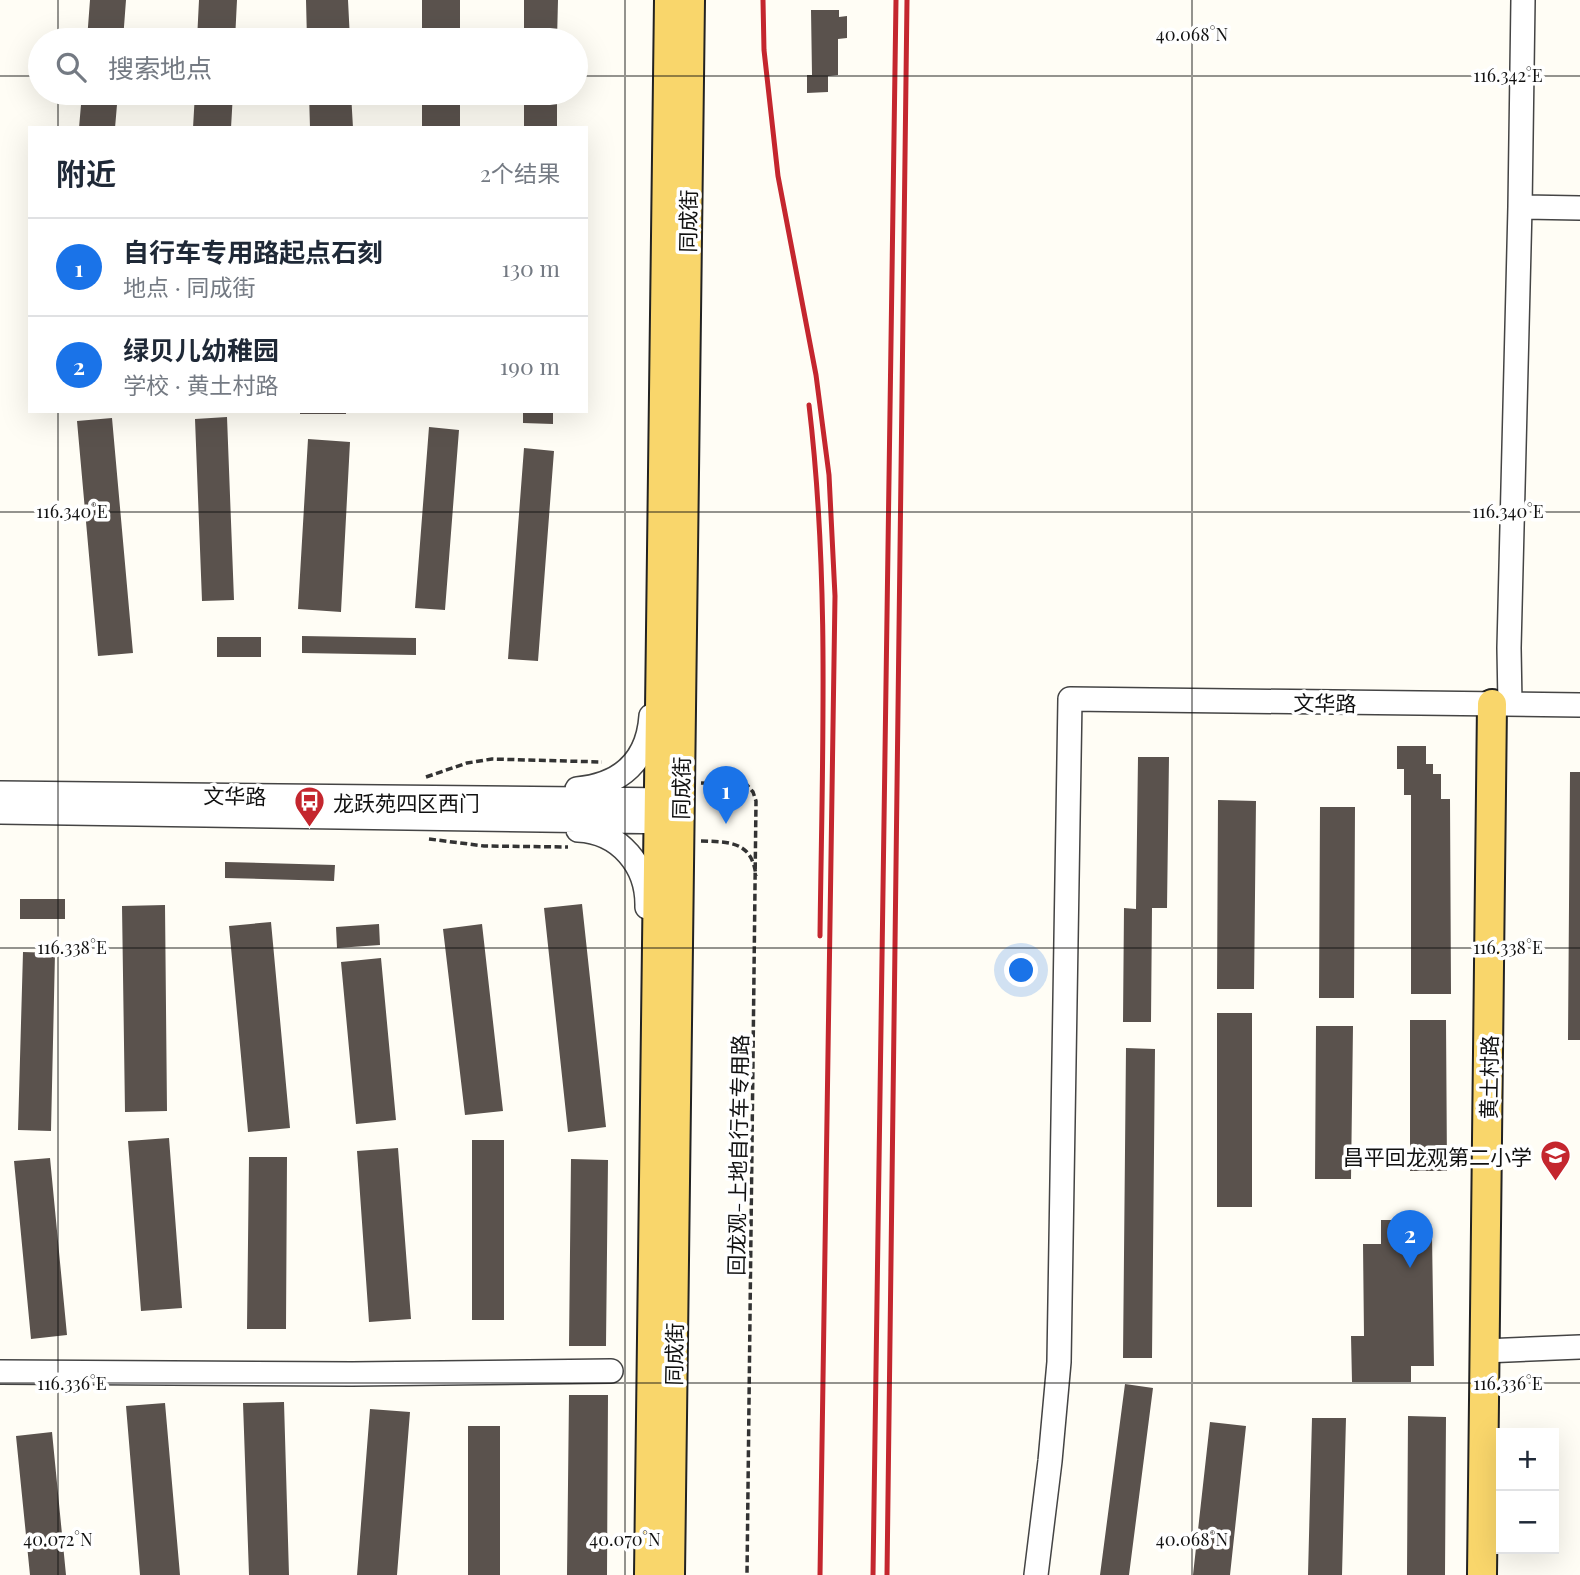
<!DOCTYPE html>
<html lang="zh">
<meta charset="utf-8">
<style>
body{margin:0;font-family:"Playfair Display","Noto Sans SC",serif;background:#f6f6f7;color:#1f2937}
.controls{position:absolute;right:21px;bottom:21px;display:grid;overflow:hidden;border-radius:0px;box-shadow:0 7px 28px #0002}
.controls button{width:63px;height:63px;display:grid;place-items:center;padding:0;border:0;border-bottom:2px solid #e0e1e3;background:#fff;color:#1f2937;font:35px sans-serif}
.you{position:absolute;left:1022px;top:971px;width:24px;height:24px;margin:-18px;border:5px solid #fff;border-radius:50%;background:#1a73e8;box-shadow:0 0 0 10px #1a73e833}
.badge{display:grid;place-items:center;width:46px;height:46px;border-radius:50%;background:#1a73e8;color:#fff;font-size:23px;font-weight:700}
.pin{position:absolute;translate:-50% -58px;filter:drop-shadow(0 2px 4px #0008)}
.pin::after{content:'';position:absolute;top:37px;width:24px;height:21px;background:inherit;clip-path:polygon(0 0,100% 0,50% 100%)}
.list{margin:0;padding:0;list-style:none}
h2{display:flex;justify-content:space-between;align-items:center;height:91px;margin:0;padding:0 28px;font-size:30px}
h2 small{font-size:23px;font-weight:400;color:#747a83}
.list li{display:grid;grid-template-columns:46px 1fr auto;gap:21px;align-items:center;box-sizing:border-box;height:98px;padding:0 28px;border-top:2px solid #e0e1e3}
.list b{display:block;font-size:26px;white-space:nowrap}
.list p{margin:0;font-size:23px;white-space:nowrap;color:#747a83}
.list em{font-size:23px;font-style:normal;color:#747a83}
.icon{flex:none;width:38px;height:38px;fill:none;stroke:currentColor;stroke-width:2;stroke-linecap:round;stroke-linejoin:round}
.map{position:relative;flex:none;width:1580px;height:1575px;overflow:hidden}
.search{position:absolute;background:#fff;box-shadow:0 7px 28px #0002;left:28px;top:28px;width:560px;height:77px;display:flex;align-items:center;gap:18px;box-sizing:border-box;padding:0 24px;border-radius:38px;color:#747a83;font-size:26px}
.panel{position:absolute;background:#fff;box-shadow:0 7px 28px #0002;left:28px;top:126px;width:560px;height:287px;border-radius:0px}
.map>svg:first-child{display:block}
.building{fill:#5a524d}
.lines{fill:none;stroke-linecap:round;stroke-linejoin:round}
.minor-casing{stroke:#444;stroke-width:26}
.major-casing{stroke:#222;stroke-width:32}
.path{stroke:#333;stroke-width:3.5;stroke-dasharray:7 3.5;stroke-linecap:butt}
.minor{stroke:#fff;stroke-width:23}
.major{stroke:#f9d66b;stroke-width:28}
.rail{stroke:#c4262e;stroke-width:5}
.ticks{fill:none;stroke:#111;stroke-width:2;stroke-opacity:0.45}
.labels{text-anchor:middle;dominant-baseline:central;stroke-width:7;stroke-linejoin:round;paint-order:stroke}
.street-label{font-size:21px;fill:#111;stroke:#fff}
.poi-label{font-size:21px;fill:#111;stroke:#fff;text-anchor:start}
.ticks-label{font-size:18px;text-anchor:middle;fill:#111;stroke:#fff;stroke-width:7;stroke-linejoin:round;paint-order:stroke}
</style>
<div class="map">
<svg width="1580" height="1575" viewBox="0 0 1580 1575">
<rect width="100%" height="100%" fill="#fffdf5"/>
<!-- building -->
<path class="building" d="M90 0H126L123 40H87Z
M199 0H237L235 40H197Z
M306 0H348L350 40H307Z
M422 0H460V40H422Z
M524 0H558L557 40H524Z
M811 10H839V17L847 16V38L838 39V75L828 76V92L807 93V75H812Z
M82 93H118L115 128H79Z
M195 93H233L231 128H193Z
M309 93H351L353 128H310Z
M422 93H460V128H422Z
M524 93H557V128H524Z
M300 411H346V414H300Z
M523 411H553V424L523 423Z
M227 417 234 600 202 601 195 419Z
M112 418 133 653 98 656 77 421Z
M429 427 459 430 445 610 415 608Z
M308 439 350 442 341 612 298 609Z
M524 448 554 451 538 661 508 659Z
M302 636 416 638V655L302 653Z
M217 637H261V657H217Z
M1397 746H1426V764H1433V774H1441V799H1450L1451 994H1411V795H1404V769H1397Z
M1138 757H1169L1167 908H1152L1151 1022H1123L1124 908 1136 909Z
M1570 772H1580V1040H1568Z
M1218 800 1256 801 1254 989H1217Z
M1320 807H1355L1354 998H1319Z
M225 862 335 865 334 881 225 878Z
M20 899H65V919H20Z
M582 904 606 1127 568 1132 544 908Z
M165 905 167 1111 125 1112 122 906Z
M271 922 290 1128 248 1132 229 926Z
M379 924 380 945 337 948 336 927Z
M482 924 503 1111 465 1115 443 929Z
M23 952 55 953 51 1131 18 1130Z
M381 958 396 1120 356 1124 341 962Z
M1217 1013H1252V1207H1217Z
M1410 1020H1446L1447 1171H1410Z
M1316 1026H1353L1351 1179H1315Z
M1126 1048 1155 1049 1152 1358H1123Z
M169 1138 182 1308 141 1311 128 1141Z
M472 1140H504V1320H472Z
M398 1148 411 1319 369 1322 357 1151Z
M249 1157H287L286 1329H247Z
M50 1158 67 1335 31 1339 14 1161Z
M571 1159 608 1160 606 1346H569Z
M1381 1220H1410V1237L1432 1236 1434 1366H1411V1382H1352L1351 1336H1364L1363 1244H1381Z
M1125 1384 1153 1388 1129 1575H1100Z
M569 1395H608L607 1575H567Z
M284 1402 289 1575H249L243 1403Z
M165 1403 180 1575H140L126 1406Z
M370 1409 410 1412 397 1575H357Z
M1408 1416 1446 1417 1445 1575H1407Z
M1312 1418H1346L1342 1575H1308Z
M1210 1422 1246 1426 1230 1575H1193Z
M468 1426H500V1575H468Z
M52 1432 66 1575H30L16 1436Z"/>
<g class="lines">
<defs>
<path id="minor" d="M1520 207 1523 0
M1510 704 1509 648 1520 207 1580 208
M577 789C621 785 648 760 651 716
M0 793 674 800
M0 812 676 822
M578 830C620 832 648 866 647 907
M1484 1351 1580 1347
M0 1372 352 1374 611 1371
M1036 1575 1050 1461 1059 1362 1070 699 1580 705"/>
<path id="major" d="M649 1575 669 0
M670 1575 690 0
M1482 1575 1492 704"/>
</defs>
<!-- minor casing -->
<use href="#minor" class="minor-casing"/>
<!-- major casing -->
<use href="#major" class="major-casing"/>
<!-- path -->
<path class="path" d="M426 777 467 763 492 759 602 762
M701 783 747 785 753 792 756 801 747 1575
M429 839 484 846 568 847
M701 841C730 842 752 841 756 876"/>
<!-- minor -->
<use href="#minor" class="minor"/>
<!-- major -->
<use href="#major" class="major"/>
<!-- rail -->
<path class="rail" d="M763 0 764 50 778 176 816 375 829 475 835 596 820 1575
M809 405C830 581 822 759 820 936
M873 1575 896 0
M887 1575 907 0"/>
</g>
<!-- ticks -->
<path class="ticks" d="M58 0V40M625 0V1575M1192 0V1575M0 76H40M576 76H1580M58 93V128M58 411V1575M0 512H1580M0 948H1580M0 1383H1580"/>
<!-- icons -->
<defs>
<symbol id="bus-pin" viewBox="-11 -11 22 30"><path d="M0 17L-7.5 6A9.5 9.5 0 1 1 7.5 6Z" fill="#c4262e" stroke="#fff"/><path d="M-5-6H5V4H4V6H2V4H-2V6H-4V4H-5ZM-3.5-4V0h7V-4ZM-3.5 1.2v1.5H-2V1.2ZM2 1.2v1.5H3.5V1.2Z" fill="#fff"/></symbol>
<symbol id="school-pin" viewBox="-11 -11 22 30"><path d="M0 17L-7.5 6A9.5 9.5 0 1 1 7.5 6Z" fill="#c4262e" stroke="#fff"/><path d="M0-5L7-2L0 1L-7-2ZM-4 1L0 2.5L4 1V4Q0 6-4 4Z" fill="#fff"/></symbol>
</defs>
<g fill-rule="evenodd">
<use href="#bus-pin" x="292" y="784" width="35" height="47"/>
<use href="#school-pin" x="1538" y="1138" width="35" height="47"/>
</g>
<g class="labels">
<!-- street labels -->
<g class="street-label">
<text transform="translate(687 221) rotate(-89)">同成街</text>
<text transform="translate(1325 702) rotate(1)">文华路</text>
<text transform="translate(680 788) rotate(-89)">同成街</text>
<text transform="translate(235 795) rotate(1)">文华路</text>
<text transform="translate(1488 1077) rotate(-89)">黄土村路</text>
<text transform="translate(737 1155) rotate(-89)">回龙观-上地自行车专用路</text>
<text transform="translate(673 1354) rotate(-89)">同成街</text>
</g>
<!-- poi labels -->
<g class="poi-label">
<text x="333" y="802">龙跃苑四区西门</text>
<text x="1532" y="1156" text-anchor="end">昌平回龙观第二小学</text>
</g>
</g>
<g class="ticks-label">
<text x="1192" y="41">40.068°N</text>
<text x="1508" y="82">116.342°E</text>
<text x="1508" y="518">116.340°E</text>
<text x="72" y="518">116.340°E</text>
<text x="1508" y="954">116.338°E</text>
<text x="72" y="954">116.338°E</text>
<text x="1508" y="1390">116.336°E</text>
<text x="72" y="1390">116.336°E</text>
<text x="58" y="1546">40.072°N</text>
<text x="625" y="1546">40.070°N</text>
<text x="1192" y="1546">40.068°N</text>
</g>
</svg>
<div class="controls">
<button>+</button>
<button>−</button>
</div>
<div class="you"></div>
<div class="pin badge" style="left:726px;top:824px">1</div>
<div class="pin badge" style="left:1410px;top:1268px">2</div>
<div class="search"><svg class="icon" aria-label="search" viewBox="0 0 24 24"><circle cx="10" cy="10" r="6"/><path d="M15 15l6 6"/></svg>搜索地点</div>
<section class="panel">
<h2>附近<small>2个结果</small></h2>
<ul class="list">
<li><span class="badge">1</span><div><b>自行车专用路起点石刻</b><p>地点 · 同成街</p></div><em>130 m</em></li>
<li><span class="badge">2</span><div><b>绿贝儿幼稚园</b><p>学校 · 黄土村路</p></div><em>190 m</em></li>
</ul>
</section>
</div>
